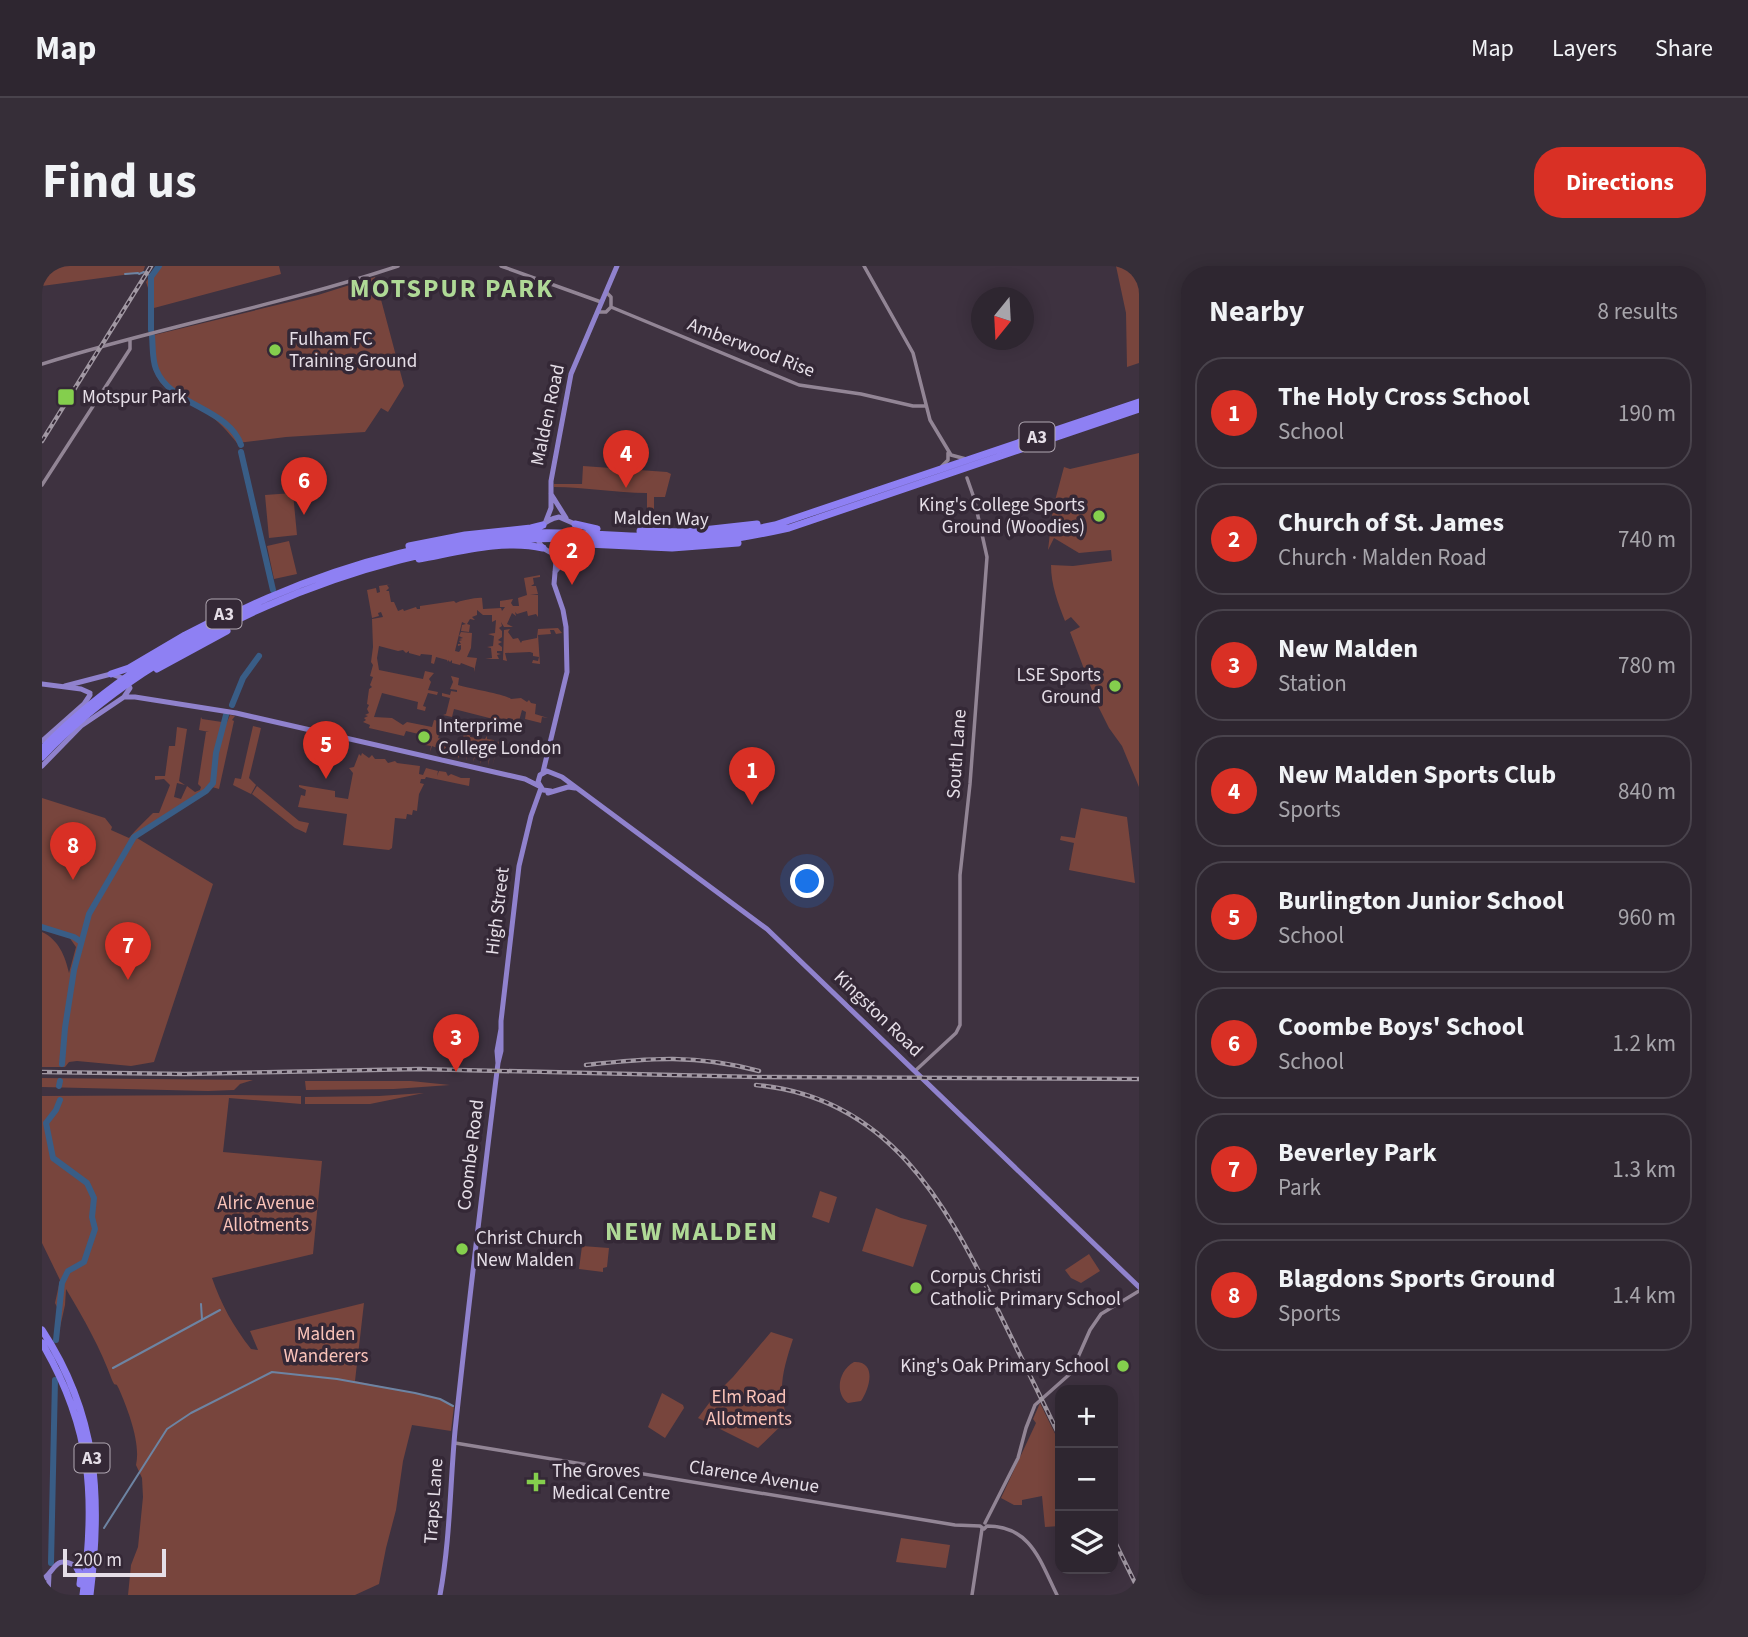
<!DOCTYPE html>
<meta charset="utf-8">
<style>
body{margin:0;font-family:"Source Sans 3",sans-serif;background:#362e38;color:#f1f3f6}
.controls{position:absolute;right:21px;bottom:21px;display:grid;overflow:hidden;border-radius:14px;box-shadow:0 4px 18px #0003}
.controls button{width:63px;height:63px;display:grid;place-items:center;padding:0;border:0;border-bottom:2px solid #49434c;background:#2e2630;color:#f1f3f6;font:35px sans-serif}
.compass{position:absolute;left:929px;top:21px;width:63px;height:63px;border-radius:50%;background:#2e2630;box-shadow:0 4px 18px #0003;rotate:198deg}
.scale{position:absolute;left:21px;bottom:18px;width:103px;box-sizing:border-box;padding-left:7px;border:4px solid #e5dee7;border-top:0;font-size:19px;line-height:24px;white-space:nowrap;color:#e5dee7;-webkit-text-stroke:5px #342836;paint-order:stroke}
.you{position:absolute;left:766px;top:616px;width:24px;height:24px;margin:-18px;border:5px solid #fff;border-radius:50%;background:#1a73e8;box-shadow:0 0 0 10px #1a73e833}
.badge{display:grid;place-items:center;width:46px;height:46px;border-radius:50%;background:#d93025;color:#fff;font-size:23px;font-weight:700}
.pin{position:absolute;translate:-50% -58px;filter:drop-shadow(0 2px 4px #0008)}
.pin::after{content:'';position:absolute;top:37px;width:24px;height:21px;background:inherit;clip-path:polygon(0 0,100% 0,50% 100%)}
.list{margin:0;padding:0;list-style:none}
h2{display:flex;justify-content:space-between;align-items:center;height:91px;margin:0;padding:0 28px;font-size:30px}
h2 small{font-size:23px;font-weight:400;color:#a7a5ab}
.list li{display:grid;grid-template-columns:46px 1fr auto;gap:21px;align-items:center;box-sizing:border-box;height:112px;margin:0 14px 14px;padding:0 14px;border:2px solid #49434c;border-radius:28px}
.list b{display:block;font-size:26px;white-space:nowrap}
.list p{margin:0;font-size:23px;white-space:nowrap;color:#a7a5ab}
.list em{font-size:23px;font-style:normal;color:#a7a5ab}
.icon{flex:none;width:38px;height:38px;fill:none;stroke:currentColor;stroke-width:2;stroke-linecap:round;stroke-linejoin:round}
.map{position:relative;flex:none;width:1097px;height:1329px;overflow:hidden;border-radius:28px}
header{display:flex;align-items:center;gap:42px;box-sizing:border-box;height:98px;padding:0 35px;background:#2e2630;border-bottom:2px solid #49434c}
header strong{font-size:33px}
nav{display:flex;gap:38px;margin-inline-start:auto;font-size:24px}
.intro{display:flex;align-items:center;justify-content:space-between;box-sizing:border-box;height:168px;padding:0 42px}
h1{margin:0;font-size:49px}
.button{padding:18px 32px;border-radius:28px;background:#d93025;color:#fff;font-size:24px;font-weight:700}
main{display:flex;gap:42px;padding:0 42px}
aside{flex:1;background:#2e2630;border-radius:28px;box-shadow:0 4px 18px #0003}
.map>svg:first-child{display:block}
.green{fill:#78453d}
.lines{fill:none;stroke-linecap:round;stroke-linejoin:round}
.stream{stroke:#6d84a3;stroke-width:2}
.river{stroke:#395d86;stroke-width:6}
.minor{stroke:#928595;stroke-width:3.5}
.major{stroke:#9082cd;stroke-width:5}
.highway{stroke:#8e80f3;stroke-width:7}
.rail-casing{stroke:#a198a3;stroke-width:4.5}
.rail{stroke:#342836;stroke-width:2;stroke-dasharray:5;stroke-linecap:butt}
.poi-dot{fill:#84cf4d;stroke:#342836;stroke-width:2.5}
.labels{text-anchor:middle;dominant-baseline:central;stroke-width:7;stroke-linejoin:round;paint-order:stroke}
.shield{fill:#342836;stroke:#b0a7b2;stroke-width:2}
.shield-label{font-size:18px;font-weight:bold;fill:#e5dee7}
.poi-label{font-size:19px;fill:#e5dee7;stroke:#342836;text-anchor:start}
.street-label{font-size:19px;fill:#e5dee7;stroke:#342836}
.park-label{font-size:19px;fill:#fac3b9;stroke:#342836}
.district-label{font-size:26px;font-weight:bold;letter-spacing:2px;fill:#afd996;stroke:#342836}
</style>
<header>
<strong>Map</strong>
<nav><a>Map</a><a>Layers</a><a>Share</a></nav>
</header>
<div class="intro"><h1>Find us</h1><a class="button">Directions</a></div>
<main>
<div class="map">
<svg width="1097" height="1329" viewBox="0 0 1097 1329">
<rect width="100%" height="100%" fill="#3e3240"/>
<!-- green -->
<path class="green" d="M0 0H103L101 6 96 7 0 20Z
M114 0H237L239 8 112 42V58L108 60 106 22 104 16Z
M1074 0H1097V97L1085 101 1084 47Z
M333 11 362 120 346 146 339 142 323 166 244 171 195 177C186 166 176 154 164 147 124 124 107 121 108 70L276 29Z
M1097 187V521L1080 480 1067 462 1056 440 1028 366 1038 361 1029 351 1023 355C1016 337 1009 319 1009 299L1031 300 1070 295 1069 284 1037 287 1012 272 1006 284 1011 242 1022 201 1028 203Z
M541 200 625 206 629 208 623 231H612V244H605V227C573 227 544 221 512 221V218H540Z
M251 227 255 269 227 272 223 229Z
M247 275 255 308 232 313 225 280Z
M498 309V311L491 312 492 318 489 320H494L496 328 488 329H496V351L494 348 486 350 485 345 475 348 473 346 474 350 470 347 465 358 471 361H462L459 356 460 360 457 362 460 365V371L456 374 460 376 456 378 460 381V385H455V387L459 388 455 389 457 393H443L450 392 449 382 445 381 451 380 452 370 446 368 453 367 454 354 450 356V349H441L435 344V349L430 351 433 354 428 353 425 358 428 359 427 366 419 365 420 359 424 358 420 356 413 385 417 386 419 383V379L416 380V378H419L417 375 420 374 417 373 421 372 417 370 419 366 430 367 429 382 425 391 435 392 432 406V402L419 397 418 399 410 397V394L408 396 406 394 405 396V394L394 391 392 398 389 397 390 389 379 388 378 390 367 387V385L364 387 361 384 356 385 337 380 335 392 337 404 381 413 383 405 392 407 387 413 389 416 386 424 396 426 395 429 386 427 381 440 384 441 383 445 375 443 376 436 340 427 332 451 350 452 361 459 365 456 390 461 392 454 401 456 396 472 399 473V477H405L402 490V483L396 482 395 487V482L390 480 388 486 389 480 383 479 385 470 364 465 362 470 327 462 328 459 321 456 324 454 322 452 326 450 323 449 327 447 325 443 327 439 325 438 327 423 330 421 328 419 331 411 328 410 331 399 329 396 331 381 330 353 341 351 339 346 336 347 337 350 330 352 325 324 334 322 335 327 338 326 337 320 350 318 345 319 347 322 344 325H347L349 336H352L356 345 361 343 362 345 374 341 375 343H378V340L412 335 414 337C417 335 436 331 440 332L441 343 459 342 460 345 463 341H458V335L471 333 469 337 471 340H477L476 332 485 329 482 312Z
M516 362 520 367 514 368 512 364H508L509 368 496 369 498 398 490 397 491 394 496 395 497 391 491 390V387L488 386 463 387 465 395 461 394 462 364 468 363 466 366 471 373 476 372 479 377 480 375 495 372 496 363Z
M409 410 417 412 416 419C429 423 463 428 469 433L479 432 485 436 487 434 489 437 494 438 493 448 506 452 500 451 499 457 483 453 484 446 480 444 477 455 474 457H471V453L466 452 465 455H459L412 443 410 451 401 449 404 448 408 432 400 430V427L408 429 409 425 415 426V424L408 423 411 416Z
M188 449 193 450 190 454 192 455 177 523 170 521 95 572 171 618 112 796 89 800 35 795 27 796 23 801H0V666C17 674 23 690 27 707L34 681 27 671 0 662V532L63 552 70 561 69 564 87 572C94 563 103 555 111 547H117L128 519 122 513 113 514V510H123L127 480H133L135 461 145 463 137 515 143 519 135 517 132 531 139 533 145 520 153 526 158 524 159 521 156 518 164 466H167L157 464 159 451 160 453 180 456 182 451 185 456Z
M211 460 219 462 207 512 214 519 209 528 191 519 193 512 199 513Z
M423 461 430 462 428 471 443 473 445 470V473L452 474 453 479 458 474 450 501 453 490 451 489 448 491 446 500 447 490 442 489 438 498 439 493 433 491 431 496 434 481 430 480 428 489 425 488 424 495V488L419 485 416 493V488L413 486V484L409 486 411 476 420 478Z
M320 487 327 492 330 489 333 493H343L346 497 353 495 355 497 378 500 377 508 381 509 384 502 396 505 395 510 397 505 404 506 406 510 409 508 419 512H428L427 520 384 511 383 513H379L378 517 382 518 377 528 375 545 371 544 370 549 365 548 364 553 353 552 350 582 347 584 301 579 305 548 256 541 259 529 263 530 264 524 257 521V519L293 525V531L306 533 311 507 307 502 312 501 317 488 319 490Z
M215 520 257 555 267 557 264 567 253 562 210 528Z
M1039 542 1085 551 1093 617 1027 604 1032 577 1018 574 1019 570 1033 572Z
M0 812 211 814 198 818 192 824 166 825 0 821Z
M263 815H369L408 819 352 823 264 824Z
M382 827 328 838H263V831L337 830Z
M191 829 259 830V838L187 832 181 886 280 895 271 988 170 1012C179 1038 191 1060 209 1083L216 1084 208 1065 322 1037 313 1115 396 1132 412 1140 409 1165 370 1159 361 1195 354 1244 344 1282 337 1318 313 1329H86L89 1299 96 1281 101 1231 100 1212 94 1199C99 1177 86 1144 77 1123 73 1114 74 1123 70 1114 59 1083 42 1053 24 1023L23 1039 15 1075 14 1072 16 1043 13 1037 18 1014 0 977V830Z
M778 925 795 931 787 957 770 951Z
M834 942 859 952 885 959 871 1001 820 985Z
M540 980 567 982 565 1001 561 1002V1006L537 1003Z
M1047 988 1058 1005 1039 1017 1029 1012 1023 1004Z
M729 1066 751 1073C742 1101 734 1125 746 1153L716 1182 656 1152 673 1129 691 1111Z
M812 1096C835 1095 828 1122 819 1135L806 1137C792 1127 797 1104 812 1096Z
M620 1127 641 1139 642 1142 623 1172 606 1161Z
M998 1137 1018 1178V1260L1003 1261 1000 1230 980 1234V1239H972L959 1232 994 1157 991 1153Z
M859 1272 908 1279 904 1302 854 1296Z"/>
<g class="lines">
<!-- stream -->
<path class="stream" d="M83 8 96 7
M97 8 102 6
M107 9 109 11
M159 1038 160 1053
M71 1102 178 1044
M62 1262 125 1163 149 1147 230 1106 295 1113 373 1127 398 1133 411 1140"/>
<!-- river -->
<path class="river" d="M109 64V11L117 0
M110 70C111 80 110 93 114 103 128 140 187 142 199 179
M199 186 231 324
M190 439 201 412 217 390
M0 661 32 671 39 676
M20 798 23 762 32 704 47 648 92 571 164 525 171 517 174 487 184 449
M17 820 18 815
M14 1074 20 1017 26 1005 42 996 53 963 50 951 52 932 45 917 11 892 4 857 14 844 18 834
M9 1297 13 1114"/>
<!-- minor -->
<path class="minor" d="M459 0 559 36
M822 0 871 87 888 154 909 189 924 193
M564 26 569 31V41
M569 41 757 119 819 128 871 140H884
M556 46H564L569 41
M0 98C118 61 239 39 356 0
M900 200 906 194V187
M0 219 88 83V73
M873 805 914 767 918 759V609L928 518 945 291 932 232 925 212
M413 1177 913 1259 938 1260 942 1263 945 1260C989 1260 998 1295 1015 1329
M943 1257 976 1192 984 1162 993 1139 1029 1107 1048 1064 1059 1048 1097 1025
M930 1329 940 1263"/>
<!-- major -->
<path class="major" d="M509 228 524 252
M517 251 533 258 540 270 535 281 522 289C491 288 485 258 517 251Z
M504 255 509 242V215L529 108 575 0
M513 306 527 289
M0 418 39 423 48 427
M82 431H93L194 447 483 513 497 520
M0 475 42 438 48 429
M0 500 39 460 82 431 88 422 83 413 69 408 23 420
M501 506 525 406 524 361 521 344 512 318 514 295 511 288
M509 525 501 524 496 516 498 509 505 505 520 511 725 663 1097 1021
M506 527 526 521 533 522
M456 797 455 785 459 763
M0 1314C14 1305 12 1288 34 1300
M6 1329 7 1309
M398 1329C408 1275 408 1220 413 1165 426 1042 441 919 456 797L459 785V755L477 600 489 550 499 522"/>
<!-- highway -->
<path class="highway" d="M533 258 555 263
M598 265 643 266 715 258
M367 280 423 269 489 262 501 259
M535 281 545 278 630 282 696 277
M377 293C416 286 462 273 501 282
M115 403 185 365
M69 408 87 402 143 369 194 343
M0 483C120 359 319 276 490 267 543 265 596 273 649 271 678 270 705 265 733 259L1097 136
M0 491C114 370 323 282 488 273 543 270 598 279 653 276 685 275 715 269 747 262L1097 143
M0 1064C56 1149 60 1232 48 1329
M0 1077C50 1162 54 1232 41 1329
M38 1318 39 1310 34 1300 39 1299 43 1292"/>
<defs>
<path id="rail" d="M0 175 109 0
M544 799C608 792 654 788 717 805
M0 806 143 808 377 803 714 811 1097 813
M714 819C846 831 903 935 955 1042 976 1085 997 1128 1018 1171
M1071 1272 1097 1325"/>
</defs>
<!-- rail casing -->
<use href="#rail" class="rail-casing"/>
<!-- rail -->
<use href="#rail" class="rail"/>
</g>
<!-- markers -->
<g class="poi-dot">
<circle cx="233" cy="84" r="7"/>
<rect x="15" y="122" width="18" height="18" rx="3.5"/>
<circle cx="1057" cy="250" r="7"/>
<circle cx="1073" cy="420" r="7"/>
<circle cx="382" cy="471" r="7"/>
<circle cx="420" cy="983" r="7"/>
<circle cx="874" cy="1022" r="7"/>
<circle cx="1081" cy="1100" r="7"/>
<path d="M490.5 1205.5h7v7h7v7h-7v7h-7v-7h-7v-7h7z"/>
</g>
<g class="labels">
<!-- shield labels -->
<g class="shield">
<rect x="977.5" y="156.5" width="35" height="29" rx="5"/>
<rect x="164.5" y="333.5" width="35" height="29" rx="5"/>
<rect x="32.5" y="1177.5" width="35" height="29" rx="5"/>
</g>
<g class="shield-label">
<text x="995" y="171">A3</text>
<text x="182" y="348">A3</text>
<text x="50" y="1192">A3</text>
</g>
<!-- poi labels -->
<g class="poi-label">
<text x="247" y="73">Fulham FC<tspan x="247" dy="22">Training Ground</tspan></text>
<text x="40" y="131">Motspur Park</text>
<text x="1043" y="239" text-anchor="end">King's College Sports<tspan x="1043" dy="22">Ground (Woodies)</tspan></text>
<text x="1059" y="409" text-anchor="end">LSE Sports<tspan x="1059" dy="22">Ground</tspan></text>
<text x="396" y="460">Interprime<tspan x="396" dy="22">College London</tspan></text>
<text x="434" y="972">Christ Church<tspan x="434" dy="22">New Malden</tspan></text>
<text x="888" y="1011">Corpus Christi<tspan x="888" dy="22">Catholic Primary School</tspan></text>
<text x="1067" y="1100" text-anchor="end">King's Oak Primary School</text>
<text x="510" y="1205">The Groves<tspan x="510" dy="22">Medical Centre</tspan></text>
</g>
<!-- street labels -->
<g class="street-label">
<text transform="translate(709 82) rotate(21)">Amberwood Rise</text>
<text transform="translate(506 149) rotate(-78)">Malden Road</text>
<text transform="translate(619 253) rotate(1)">Malden Way</text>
<text transform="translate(915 488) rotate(-86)">South Lane</text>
<text transform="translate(456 645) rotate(-83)">High Street</text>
<text transform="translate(836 748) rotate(44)">Kingston Road</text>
<text transform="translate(429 889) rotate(-83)">Coombe Road</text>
<text transform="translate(712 1211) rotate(9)">Clarence Avenue</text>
<text transform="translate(392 1235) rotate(-86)">Traps Lane</text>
</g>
<!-- park labels -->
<g class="park-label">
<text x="224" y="937">Alric Avenue<tspan x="224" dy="22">Allotments</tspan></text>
<text x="284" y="1068">Malden<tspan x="284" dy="22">Wanderers</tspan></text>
<text x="707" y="1131">Elm Road<tspan x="707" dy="22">Allotments</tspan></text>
</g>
<!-- district labels -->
<g class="district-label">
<text x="410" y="22">MOTSPUR PARK</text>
<text x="650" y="965">NEW MALDEN</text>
</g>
</g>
</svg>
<div class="controls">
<button>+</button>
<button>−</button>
<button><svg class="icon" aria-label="layers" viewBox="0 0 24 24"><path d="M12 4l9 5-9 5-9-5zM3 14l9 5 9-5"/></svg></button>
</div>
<svg class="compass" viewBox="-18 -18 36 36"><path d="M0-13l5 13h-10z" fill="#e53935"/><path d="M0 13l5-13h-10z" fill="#a7a5ab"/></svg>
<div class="scale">200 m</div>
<div class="you"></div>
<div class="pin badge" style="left:710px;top:539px">1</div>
<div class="pin badge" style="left:530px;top:319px">2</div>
<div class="pin badge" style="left:414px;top:806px">3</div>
<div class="pin badge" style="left:584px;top:222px">4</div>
<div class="pin badge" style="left:284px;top:513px">5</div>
<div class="pin badge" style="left:262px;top:249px">6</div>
<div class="pin badge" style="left:86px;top:714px">7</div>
<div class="pin badge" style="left:31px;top:614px">8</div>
</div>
<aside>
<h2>Nearby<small>8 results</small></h2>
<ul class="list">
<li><span class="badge">1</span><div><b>The Holy Cross School</b><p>School</p></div><em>190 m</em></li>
<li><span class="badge">2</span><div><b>Church of St. James</b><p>Church · Malden Road</p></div><em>740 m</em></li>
<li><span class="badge">3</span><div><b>New Malden</b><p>Station</p></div><em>780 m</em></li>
<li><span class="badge">4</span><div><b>New Malden Sports Club</b><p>Sports</p></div><em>840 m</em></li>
<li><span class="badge">5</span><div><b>Burlington Junior School</b><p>School</p></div><em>960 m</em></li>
<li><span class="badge">6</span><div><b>Coombe Boys' School</b><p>School</p></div><em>1.2 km</em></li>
<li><span class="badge">7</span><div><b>Beverley Park</b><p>Park</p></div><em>1.3 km</em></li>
<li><span class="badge">8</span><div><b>Blagdons Sports Ground</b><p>Sports</p></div><em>1.4 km</em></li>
</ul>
</aside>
</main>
